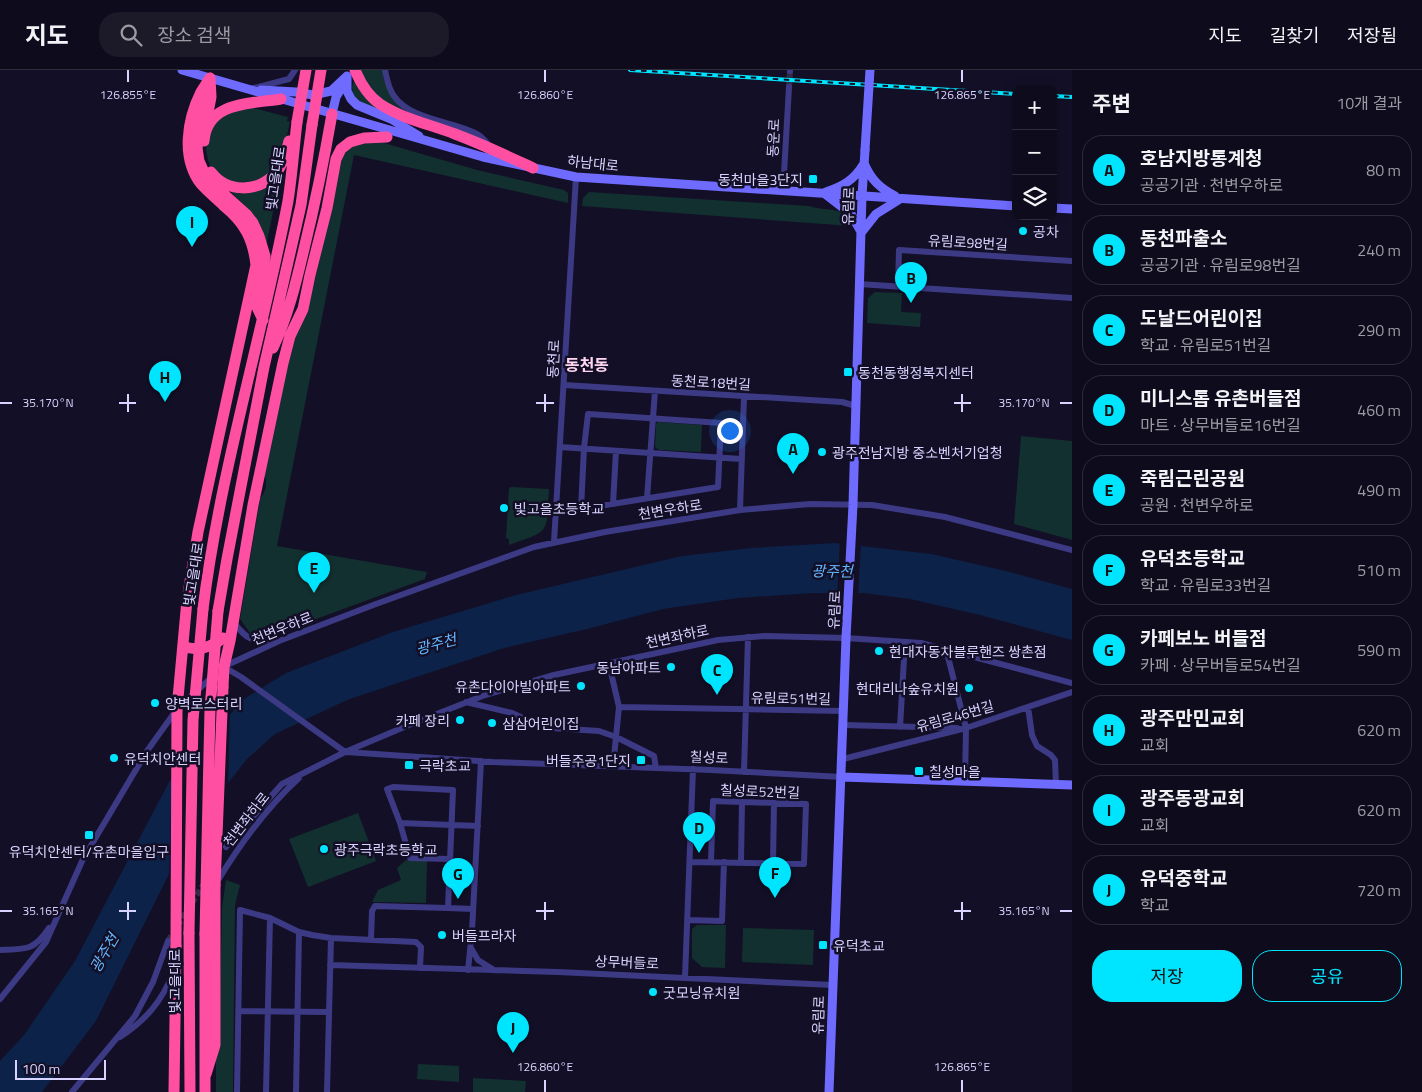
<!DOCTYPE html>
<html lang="ko">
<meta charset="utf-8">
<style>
body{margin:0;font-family:"Titillium Web","Noto Sans KR",sans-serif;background:#1c1929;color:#f1f3f6}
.controls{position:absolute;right:15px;top:15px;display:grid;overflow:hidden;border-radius:10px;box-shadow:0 2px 12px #0003}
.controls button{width:45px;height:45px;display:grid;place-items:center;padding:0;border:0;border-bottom:1px solid #2e2b3b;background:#0e0b1c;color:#f1f3f6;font:25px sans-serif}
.scale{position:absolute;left:15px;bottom:12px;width:91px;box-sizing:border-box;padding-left:5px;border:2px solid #d9d4ff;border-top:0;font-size:14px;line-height:18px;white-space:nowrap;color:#d9d4ff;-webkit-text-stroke:4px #130f26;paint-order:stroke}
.you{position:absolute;left:729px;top:360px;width:18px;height:18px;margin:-12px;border:4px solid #fff;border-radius:50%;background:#1a73e8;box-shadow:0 0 0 8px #1a73e833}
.badge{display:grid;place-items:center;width:32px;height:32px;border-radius:50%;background:#00e5ff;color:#111;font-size:16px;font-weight:700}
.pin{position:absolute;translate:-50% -41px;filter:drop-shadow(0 1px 2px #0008)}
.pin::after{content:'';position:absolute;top:26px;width:18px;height:15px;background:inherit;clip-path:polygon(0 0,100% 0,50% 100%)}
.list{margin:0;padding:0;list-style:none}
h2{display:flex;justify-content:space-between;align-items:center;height:65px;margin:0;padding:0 20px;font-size:21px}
h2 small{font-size:16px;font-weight:400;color:#9b9ba3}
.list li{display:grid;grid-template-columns:32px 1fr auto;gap:15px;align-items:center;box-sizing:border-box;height:70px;margin:0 10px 10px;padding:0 10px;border:1px solid #2e2b3b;border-radius:20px}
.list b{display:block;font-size:19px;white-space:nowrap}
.list p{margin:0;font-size:16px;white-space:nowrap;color:#9b9ba3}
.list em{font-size:16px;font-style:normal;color:#9b9ba3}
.actions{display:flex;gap:10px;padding:15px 20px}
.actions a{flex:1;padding:11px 0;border:1px solid #00e5ff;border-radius:20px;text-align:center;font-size:18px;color:#00e5ff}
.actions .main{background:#00e5ff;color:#111}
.icon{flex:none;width:28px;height:28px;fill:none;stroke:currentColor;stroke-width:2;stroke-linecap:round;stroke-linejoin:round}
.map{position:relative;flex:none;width:1072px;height:1022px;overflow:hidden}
header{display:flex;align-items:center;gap:30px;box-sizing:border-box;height:70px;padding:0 25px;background:#0e0b1c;border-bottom:1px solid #2e2b3b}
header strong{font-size:24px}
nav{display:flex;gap:28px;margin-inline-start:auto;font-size:18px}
.search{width:350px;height:45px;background:#1c1929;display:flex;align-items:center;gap:12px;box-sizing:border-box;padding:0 18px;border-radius:20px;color:#9b9ba3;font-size:19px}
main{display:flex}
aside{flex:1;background:#0e0b1c}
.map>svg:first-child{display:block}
.green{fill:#12302f}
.water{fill:#0c2248}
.pier{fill:#130f26}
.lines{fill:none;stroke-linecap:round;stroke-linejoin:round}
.street-tunnel{stroke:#312d47;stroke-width:6;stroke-dasharray:6 3;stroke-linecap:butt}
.street{stroke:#3d3a85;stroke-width:6}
.secondary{stroke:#6f6bff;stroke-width:9}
.highway{stroke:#ff4fa3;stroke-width:11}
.rail-casing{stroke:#00e5ff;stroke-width:4}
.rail{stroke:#130f26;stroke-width:2;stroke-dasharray:5.5;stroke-linecap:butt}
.secondary-bridge{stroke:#6f6bff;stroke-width:9}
.highway-bridge{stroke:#ff4fa3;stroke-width:11}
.ticks{fill:none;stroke:#d9d4ff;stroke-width:2}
.poi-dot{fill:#00e5ff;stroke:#130f26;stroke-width:2}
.labels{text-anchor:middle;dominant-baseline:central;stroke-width:5;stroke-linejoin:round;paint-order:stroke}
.street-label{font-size:14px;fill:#d9d4ff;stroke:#130f26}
.poi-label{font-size:14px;fill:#d9d4ff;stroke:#130f26;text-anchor:start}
.water-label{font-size:15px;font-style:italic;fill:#62b6ff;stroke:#130f26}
.quarter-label{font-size:16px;font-weight:bold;fill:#ffd6f0;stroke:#130f26}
.ticks-label{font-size:12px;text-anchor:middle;fill:#d9d4ff;stroke:#130f26;stroke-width:5;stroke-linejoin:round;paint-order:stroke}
</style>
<header>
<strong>지도</strong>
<div class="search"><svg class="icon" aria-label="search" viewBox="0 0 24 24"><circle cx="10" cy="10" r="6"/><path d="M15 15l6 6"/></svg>장소 검색</div>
<nav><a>지도</a><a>길찾기</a><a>저장됨</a></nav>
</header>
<main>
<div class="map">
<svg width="1072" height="1022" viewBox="0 0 1072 1022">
<rect width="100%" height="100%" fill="#130f26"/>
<!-- green -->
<path class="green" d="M357 0H383L384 11 405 38 403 42C385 41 366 38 353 27L352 17Z
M253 38 288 47 287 51 290 52 283 83 274 101 254 114 229 113 211 98 208 90 206 80 207 64 216 49 229 40Z
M363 72 384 73 477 100 564 120 568 123V133L354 85 277 476 427 502 425 509 267 567 252 566 240 549 260 429C266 420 268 414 264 403L289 276 339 89 344 81Z
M281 101 266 177 250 141 230 121Z
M589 122 809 136C825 142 848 135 851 156L582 136 583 128Z
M875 222 902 223 901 242 921 243 920 257 867 253 868 228Z
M658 352 702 355 701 382 659 380 655 377 656 354Z
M1021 366 1072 371V470L1014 454Z
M511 417 549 419C546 464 552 460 509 475V469L506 468 509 418Z
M358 743 376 791 308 817 289 769Z
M406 790 427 791 426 833 372 832 378 820 401 810 397 798Z
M226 810 240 815 235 835 233 1022H216V989L219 973 222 837Z
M697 855H726L725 898 702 897 692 888V859Z
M743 858 814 860 813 895 742 892Z
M418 994 459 996V1012L417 1009Z
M473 1008 526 1011 525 1022H473Z"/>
<!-- water -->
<path class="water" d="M835 473 931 484 1006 501 1072 519V570L980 545 910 529 863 523H813L738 528 663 539 587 559 504 578 347 630 275 664 247 689 218 726 170 802 96 951 42 1022H0V991L24 965 75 891 169 712 244 629 286 603 393 562 516 525 682 486 751 478Z"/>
<!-- pier -->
<path class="pier" d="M840 471 861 473 858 525H837Z
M230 640 228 717 220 728 169 809 172 706Z"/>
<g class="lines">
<!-- street-tunnel -->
<path class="street-tunnel" d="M789 17 790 1
M168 871 205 812"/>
<!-- street -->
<path class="street" d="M385 0C387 9 388 18 394 26 410 50 453 51 477 64 481 66 485 71 488 74
M790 1V0
M250 19 289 9 295 0
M783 121 789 17
M859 214 1072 228
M898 216 899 180 1072 191
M564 315 842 332 856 336
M588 344 721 353 718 417 581 439 584 378Z
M560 377 741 389
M647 428 655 321
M613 434 616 381
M740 440 744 327
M554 472 576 107
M233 552C249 571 250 571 275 571
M946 579 966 658 965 712
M609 594 619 637 613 697
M225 596 279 571 376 534 534 477 605 462 740 440 810 434 872 435 945 447 1072 480
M224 597 241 607 345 682
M466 632 512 643 536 654 552 658 599 661 616 667 654 686 656 698
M619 637 844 641
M1028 637 1032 665 1037 676 1051 685 1055 690 1056 715
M844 655 957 658
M900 657 905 572
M346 682 493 692 711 700 842 707
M843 689 966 658 1072 622
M744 702 748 567
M400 753 478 756
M226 777 282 714 345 682 409 655 485 625 554 605 718 570 765 566 846 568 921 573 1072 613
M690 792 804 794 806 734 713 731 711 792
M741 792 742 732
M773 793 774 733
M217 812C240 774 266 738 299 708
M448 838 473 839
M687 850 722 851 724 792
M371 869 372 841 375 836 448 838 453 720 393 717 387 719 400 753 410 788 449 789
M471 878 478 890 494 900
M0 880C26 879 34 881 49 858
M330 895 558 902 833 915
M468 900 472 861 481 691
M685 907 693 699
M0 929 46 872 83 789 147 681 177 639 212 607
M239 941 329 942
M120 967C146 950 162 931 173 903
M72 1022 135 946 153 912 168 871
M237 1022 240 840 270 848 299 862 312 865 331 868 416 872 421 877 420 898
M266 1022 270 848
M296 1022 299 862
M327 1022 331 868"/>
<!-- secondary -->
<path class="secondary" d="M182 0 483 87 576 107 1016 136
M347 6V21L351 29 357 35 391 49 419 66
M261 20 296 22 313 25 331 21 347 6
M332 44 336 27 345 12
M864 93C871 110 880 118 895 126
M826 122C843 116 854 110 863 95
M825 124 851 144 860 160
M1053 138 1072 139
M861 163 876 144 900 129
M842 707 1072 715
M829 1022 846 568 853 435 862 126 865 80"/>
<!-- highway -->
<path class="highway" d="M355 0C360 12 368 26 380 34 403 49 429 54 455 64 482 74 507 86 533 98
M210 8 201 22 204 36 197 78 199 91 207 109 246 144 253 153 259 166 265 186 257 237 263 250
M208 43 211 27 210 8
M204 71C207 31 251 34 281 29
M211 102C227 123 258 123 276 103 283 95 286 82 289 71
M273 278C288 246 296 213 304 179 315 134 324 90 332 44
M203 539C220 401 262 268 288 131 292 105 294 78 297 52
M218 541 227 489 264 297 301 135 312 55
M183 576C197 582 212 577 223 568
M223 617 224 597 230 571 253 435 283 293 290 266 303 239 310 205 327 138 336 89 341 79 350 72 364 68 387 67
M177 639 187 530 198 462 256 195C253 169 245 153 224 136 217 129 208 122 201 114 181 88 187 50 201 22
M189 863 190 1022
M205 864V1022
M206 1004 215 975V815
M174 1022 176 876"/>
<defs>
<path id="rail" d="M630 0 1016 24
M1053 26 1072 27"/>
</defs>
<!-- rail casing -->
<use href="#rail" class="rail-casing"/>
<!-- rail -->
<use href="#rail" class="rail"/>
<!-- secondary-bridge -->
<path class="secondary-bridge" d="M865 80 870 0"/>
<!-- highway-bridge -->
<path class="highway-bridge" d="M297 52 306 0
M312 55 321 0
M215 815 223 617
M189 863 193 650 203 539
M205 864 210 639 218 541
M176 876 177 639"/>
</g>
<!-- ticks -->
<path class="ticks" d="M128 0V12M545 0V12M962 0V12M128 324V342M545 324V342M962 324V342M0 333H12M119 333H136M536 333H554M954 333H971M1060 333H1072M128 832V850M545 832V850M962 832V850M0 841H12M119 841H136M536 841H554M954 841H971M1060 841H1072M545 1010V1022M962 1010V1022"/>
<!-- markers -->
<g class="poi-dot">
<rect x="808" y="104" width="10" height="10" rx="2.5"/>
<circle cx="1023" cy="161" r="5"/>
<rect x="843" y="297" width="10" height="10" rx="2.5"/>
<circle cx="822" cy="382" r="5"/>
<circle cx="504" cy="438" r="5"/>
<circle cx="879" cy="581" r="5"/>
<circle cx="671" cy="597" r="5"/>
<circle cx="581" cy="616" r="5"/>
<circle cx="969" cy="618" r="5"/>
<circle cx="155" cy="633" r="5"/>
<circle cx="460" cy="650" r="5"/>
<circle cx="492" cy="653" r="5"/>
<circle cx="114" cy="688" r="5"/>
<rect x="636" y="685" width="10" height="10" rx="2.5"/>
<rect x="404" y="690" width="10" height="10" rx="2.5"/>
<rect x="914" y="696" width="10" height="10" rx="2.5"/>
<rect x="84" y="760" width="10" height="10" rx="2.5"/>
<circle cx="324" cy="779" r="5"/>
<circle cx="442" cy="865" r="5"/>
<rect x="818" y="870" width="10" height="10" rx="2.5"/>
<circle cx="653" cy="922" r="5"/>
</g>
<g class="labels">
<!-- street labels -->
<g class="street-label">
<text transform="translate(773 68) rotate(-87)">동운로</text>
<text transform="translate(593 93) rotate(6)">하남대로</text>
<text transform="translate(275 108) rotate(-82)">빛고을대로</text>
<text transform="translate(848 136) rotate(-88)">유림로</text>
<text transform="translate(968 172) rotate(3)">유림로98번길</text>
<text transform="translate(553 289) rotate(-87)">동천로</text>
<text transform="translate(711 312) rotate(3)">동천로18번길</text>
<text transform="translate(670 439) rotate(-9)">천변우하로</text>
<text transform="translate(193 504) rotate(-81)">빛고을대로</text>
<text transform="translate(834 540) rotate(-87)">유림로</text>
<text transform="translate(282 558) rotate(-22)">천변우하로</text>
<text transform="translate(677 566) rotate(-12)">천변좌하로</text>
<text transform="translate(791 628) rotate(1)">유림로51번길</text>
<text transform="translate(955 646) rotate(-16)">유림로46번길</text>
<text transform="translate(709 687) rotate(2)">칠성로</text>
<text transform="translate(760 721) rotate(2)">칠성로52번길</text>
<text transform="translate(246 749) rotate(-52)">천변좌하로</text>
<text transform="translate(627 892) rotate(2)">상무버들로</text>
<text transform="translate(174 911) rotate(-90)">빛고을대로</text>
<text transform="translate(818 945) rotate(-88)">유림로</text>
</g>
<!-- poi labels -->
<g class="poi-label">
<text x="803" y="109" text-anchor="end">동천마을3단지</text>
<text x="1033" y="161">공차</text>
<text x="858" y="302">동천동행정복지센터</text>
<text x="832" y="382">광주전남지방 중소벤처기업청</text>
<text x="514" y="438">빛고을초등학교</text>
<text x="889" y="581">현대자동차블루핸즈 쌍촌점</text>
<text x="661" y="597" text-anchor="end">동남아파트</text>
<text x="571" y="616" text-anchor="end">유촌다이아빌아파트</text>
<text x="959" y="618" text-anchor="end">현대리나숲유치원</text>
<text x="165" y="633">양벽로스터리</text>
<text x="450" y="650" text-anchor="end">카페 장리</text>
<text x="502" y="653">삼삼어린이집</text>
<text x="124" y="688">유덕치안센터</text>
<text x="631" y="690" text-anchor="end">버들주공1단지</text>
<text x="419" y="695">극락초교</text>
<text x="929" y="701">칠성마을</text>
<text x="334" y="779">광주극락초등학교</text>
<text x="89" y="781" text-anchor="middle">유덕치안센터/유촌마을입구</text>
<text x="452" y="865">버들프라자</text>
<text x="833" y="875">유덕초교</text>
<text x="663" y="922">굿모닝유치원</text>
</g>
<!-- water labels -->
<g class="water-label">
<text transform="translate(832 501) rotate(1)">광주천</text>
<text transform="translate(436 574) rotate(-15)">광주천</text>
<text transform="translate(104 883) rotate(-60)">광주천</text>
</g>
<!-- quarter labels -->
<g class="quarter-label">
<text x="587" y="295">동천동</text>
</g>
</g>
<g class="ticks-label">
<text x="128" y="29">126.855°E</text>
<text x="545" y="29">126.860°E</text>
<text x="962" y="29">126.865°E</text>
<text x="48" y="337">35.170°N</text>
<text x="1024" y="337">35.170°N</text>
<text x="48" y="845">35.165°N</text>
<text x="1024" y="845">35.165°N</text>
<text x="545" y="1001">126.860°E</text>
<text x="962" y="1001">126.865°E</text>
</g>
</svg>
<div class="controls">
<button>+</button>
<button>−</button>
<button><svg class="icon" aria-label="layers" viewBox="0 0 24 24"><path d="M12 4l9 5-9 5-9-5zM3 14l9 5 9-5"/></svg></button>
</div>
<div class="scale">100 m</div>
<div class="you"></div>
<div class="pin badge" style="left:793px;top:404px">A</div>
<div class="pin badge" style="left:911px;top:233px">B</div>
<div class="pin badge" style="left:717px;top:625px">C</div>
<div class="pin badge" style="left:699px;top:783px">D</div>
<div class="pin badge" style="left:314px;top:523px">E</div>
<div class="pin badge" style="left:775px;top:828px">F</div>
<div class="pin badge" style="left:458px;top:829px">G</div>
<div class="pin badge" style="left:165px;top:332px">H</div>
<div class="pin badge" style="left:192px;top:177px">I</div>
<div class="pin badge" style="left:513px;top:983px">J</div>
</div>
<aside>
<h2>주변<small>10개 결과</small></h2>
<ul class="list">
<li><span class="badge">A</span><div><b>호남지방통계청</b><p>공공기관 · 천변우하로</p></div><em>80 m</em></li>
<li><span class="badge">B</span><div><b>동천파출소</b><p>공공기관 · 유림로98번길</p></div><em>240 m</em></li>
<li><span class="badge">C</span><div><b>도날드어린이집</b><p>학교 · 유림로51번길</p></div><em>290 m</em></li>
<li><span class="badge">D</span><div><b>미니스톱 유촌버들점</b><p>마트 · 상무버들로16번길</p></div><em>460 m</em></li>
<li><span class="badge">E</span><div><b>죽림근린공원</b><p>공원 · 천변우하로</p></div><em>490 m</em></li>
<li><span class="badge">F</span><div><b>유덕초등학교</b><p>학교 · 유림로33번길</p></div><em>510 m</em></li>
<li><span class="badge">G</span><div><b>카페보노 버들점</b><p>카페 · 상무버들로54번길</p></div><em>590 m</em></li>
<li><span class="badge">H</span><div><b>광주만민교회</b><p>교회</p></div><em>620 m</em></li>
<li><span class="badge">I</span><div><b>광주동광교회</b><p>교회</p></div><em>620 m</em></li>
<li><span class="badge">J</span><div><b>유덕중학교</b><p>학교</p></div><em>720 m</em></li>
</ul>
<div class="actions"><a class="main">저장</a><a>공유</a></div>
</aside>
</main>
